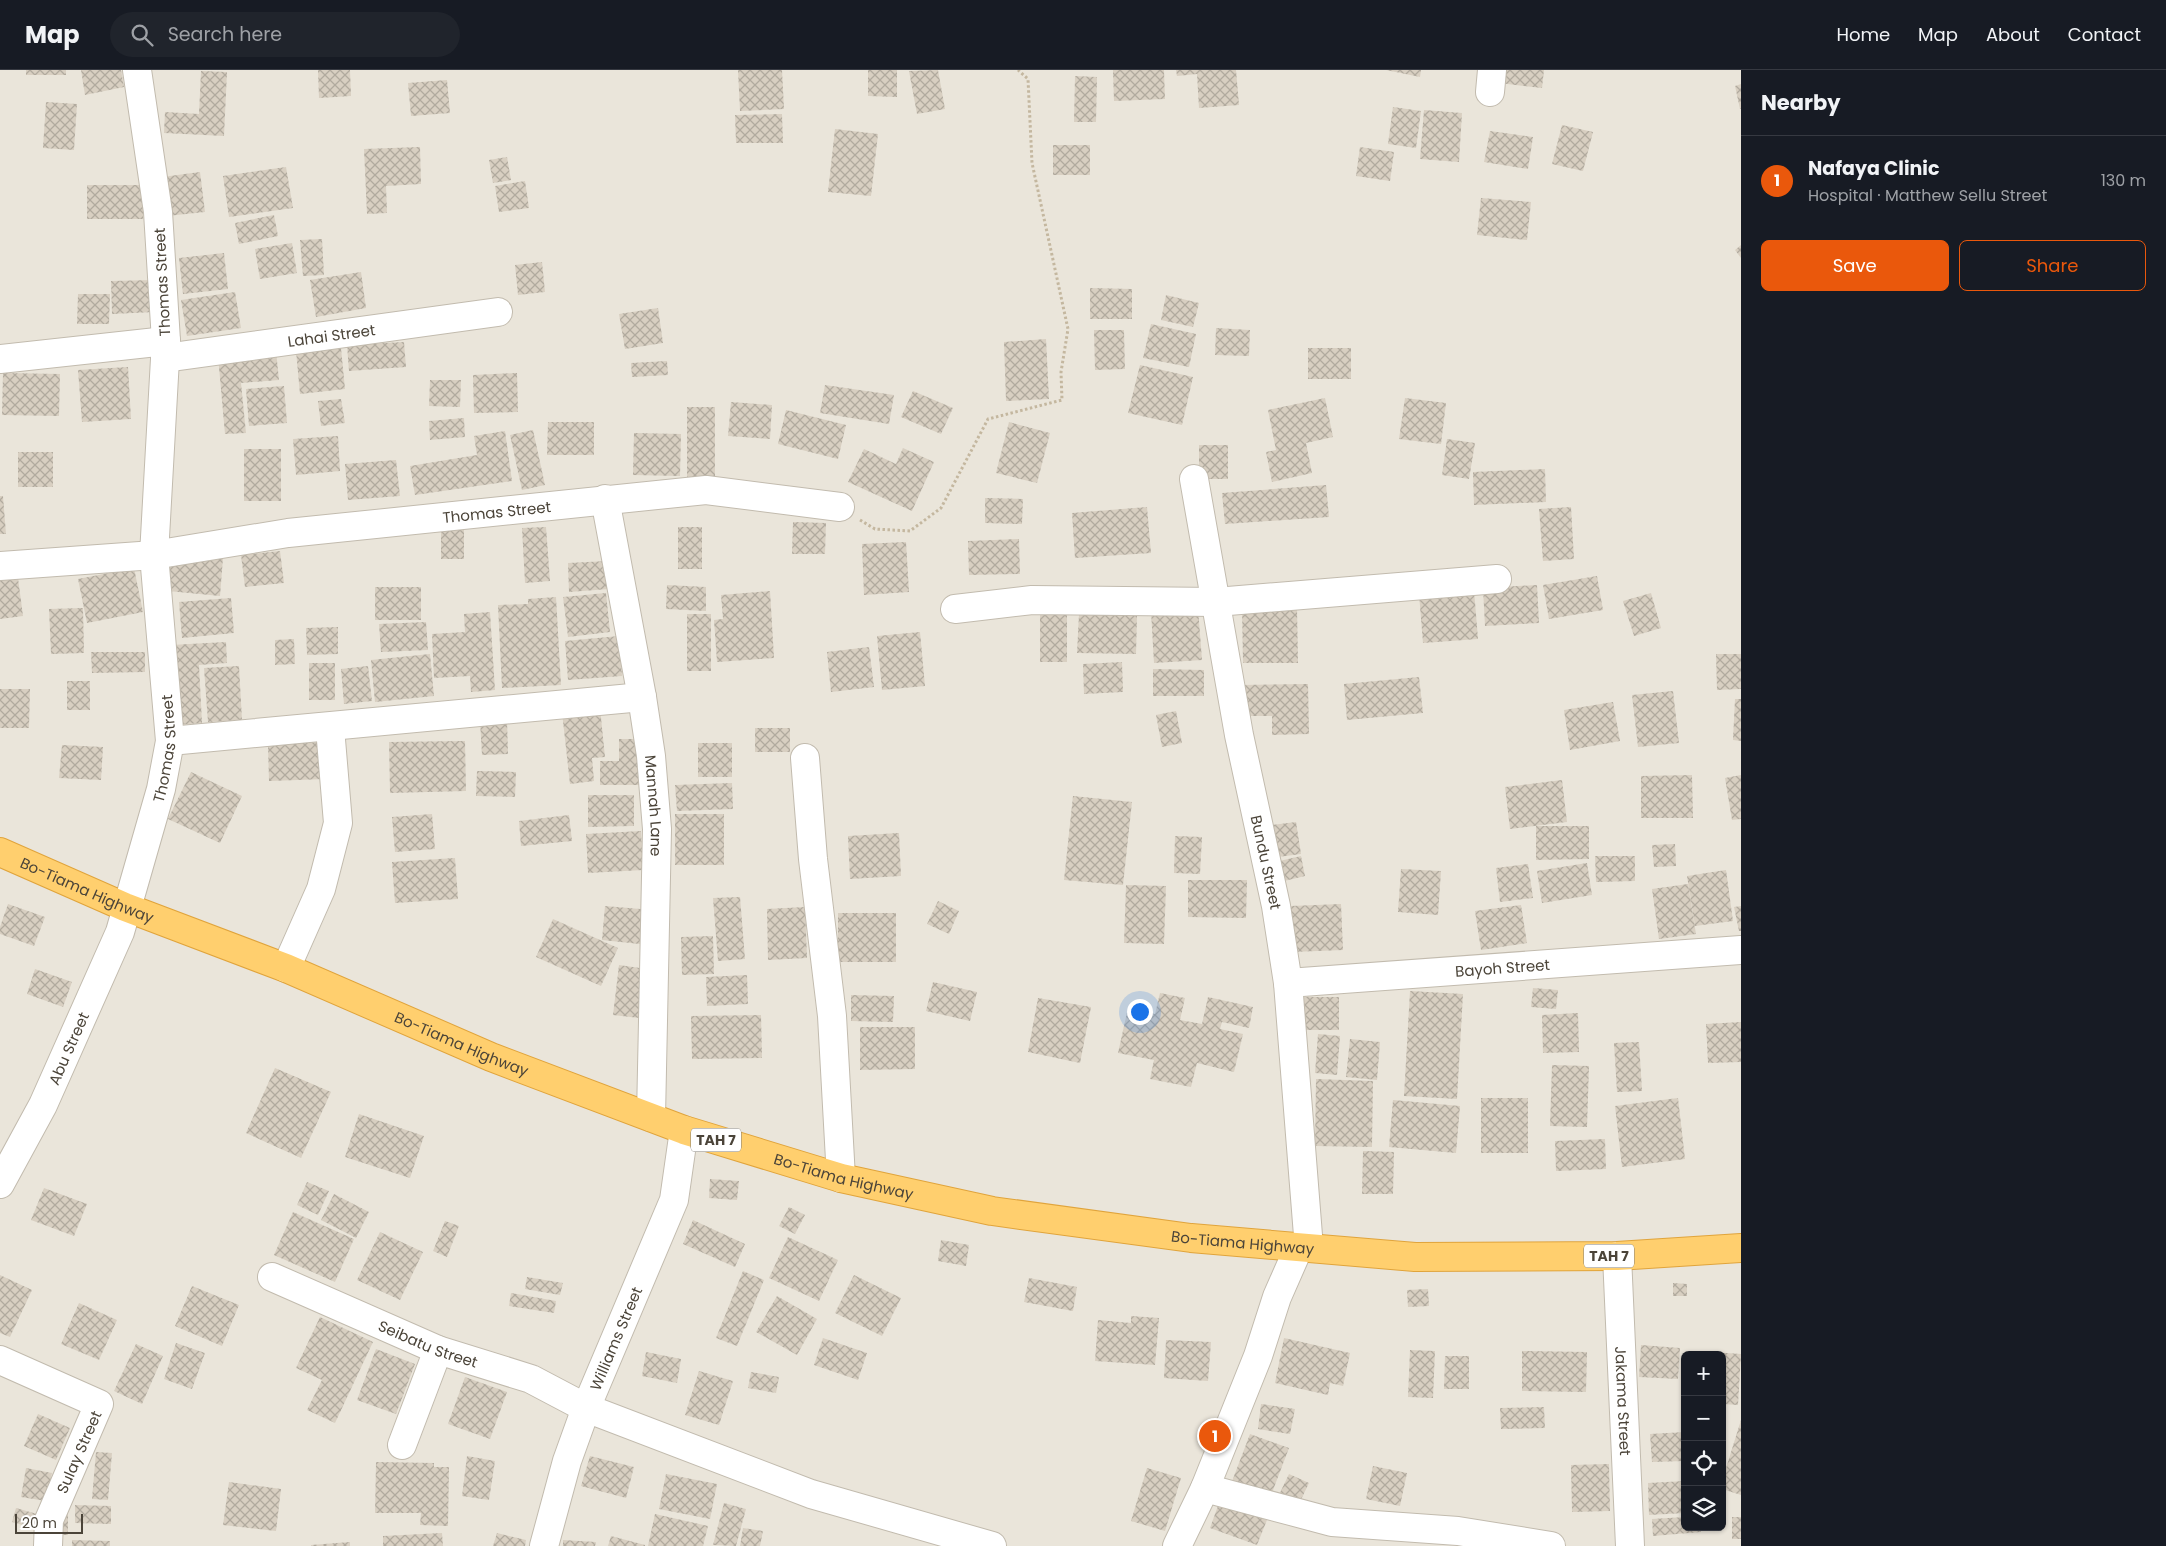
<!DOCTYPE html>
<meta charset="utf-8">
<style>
body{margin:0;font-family:Poppins,sans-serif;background:#20242c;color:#f1f3f6}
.controls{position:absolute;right:15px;bottom:15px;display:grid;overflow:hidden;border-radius:8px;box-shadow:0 1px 4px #0004}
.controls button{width:45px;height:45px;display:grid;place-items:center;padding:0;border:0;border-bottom:1px solid #363941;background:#171b24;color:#f1f3f6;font:25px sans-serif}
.scale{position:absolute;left:15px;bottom:12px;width:68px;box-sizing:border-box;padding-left:5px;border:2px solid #4b4439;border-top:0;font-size:14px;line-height:18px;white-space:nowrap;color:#4b4439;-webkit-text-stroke:4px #fff;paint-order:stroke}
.you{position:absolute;left:1139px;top:941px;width:18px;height:18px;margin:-12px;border:4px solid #fff;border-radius:50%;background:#1a73e8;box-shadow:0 0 0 8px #1a73e833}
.badge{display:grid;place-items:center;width:32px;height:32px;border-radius:50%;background:#ea580c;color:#fff;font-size:16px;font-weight:700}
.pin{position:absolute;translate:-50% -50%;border:2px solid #fff;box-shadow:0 1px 5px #0006}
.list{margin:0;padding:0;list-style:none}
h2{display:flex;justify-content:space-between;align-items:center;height:65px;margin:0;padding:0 20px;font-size:21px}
h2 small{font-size:16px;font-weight:400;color:#9ea1a6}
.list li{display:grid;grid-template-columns:32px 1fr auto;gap:15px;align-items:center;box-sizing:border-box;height:90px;padding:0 20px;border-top:1px solid #363941}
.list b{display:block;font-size:19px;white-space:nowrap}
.list p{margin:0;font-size:16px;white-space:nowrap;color:#9ea1a6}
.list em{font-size:16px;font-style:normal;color:#9ea1a6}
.actions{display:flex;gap:10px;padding:15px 20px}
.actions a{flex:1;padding:11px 0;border:1px solid #ea580c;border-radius:8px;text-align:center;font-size:18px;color:#ea580c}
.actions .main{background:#ea580c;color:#fff}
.icon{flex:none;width:28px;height:28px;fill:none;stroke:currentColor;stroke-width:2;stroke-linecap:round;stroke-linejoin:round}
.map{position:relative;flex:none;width:1741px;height:1476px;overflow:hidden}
header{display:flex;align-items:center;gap:30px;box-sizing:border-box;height:70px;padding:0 25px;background:#171b24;border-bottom:1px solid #363941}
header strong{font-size:24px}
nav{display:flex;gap:28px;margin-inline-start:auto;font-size:18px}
.search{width:350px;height:45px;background:#20242c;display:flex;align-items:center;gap:12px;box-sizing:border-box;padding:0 18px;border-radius:28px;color:#9ea1a6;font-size:19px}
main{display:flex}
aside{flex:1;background:#171b24}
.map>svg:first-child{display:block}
.residential{fill:#eae5da;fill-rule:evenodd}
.building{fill:url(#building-cross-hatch)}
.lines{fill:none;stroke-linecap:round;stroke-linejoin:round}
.minor-casing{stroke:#c2bbae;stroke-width:30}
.highway-casing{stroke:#e0a43c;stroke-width:30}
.path{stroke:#c4b79f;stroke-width:3;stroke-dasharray:2.5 2.5;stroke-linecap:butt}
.minor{stroke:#fff;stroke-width:28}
.highway{stroke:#ffcf6e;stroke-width:28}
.labels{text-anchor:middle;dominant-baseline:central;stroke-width:4;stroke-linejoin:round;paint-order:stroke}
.shield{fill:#fff;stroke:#817c74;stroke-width:1}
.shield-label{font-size:14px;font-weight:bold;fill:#4b4439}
.street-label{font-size:15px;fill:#4b4439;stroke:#fff}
</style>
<header>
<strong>Map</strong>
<div class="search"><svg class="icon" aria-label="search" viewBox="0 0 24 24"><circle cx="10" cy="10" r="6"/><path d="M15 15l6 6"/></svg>Search here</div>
<nav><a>Home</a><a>Map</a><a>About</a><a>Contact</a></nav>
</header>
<main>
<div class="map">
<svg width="1741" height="1476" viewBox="0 0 1741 1476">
<defs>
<pattern id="building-cross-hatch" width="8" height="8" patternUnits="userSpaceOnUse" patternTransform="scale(1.25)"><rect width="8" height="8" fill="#d8cfc1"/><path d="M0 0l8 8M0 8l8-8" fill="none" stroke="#b1aa9e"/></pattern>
</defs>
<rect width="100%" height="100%" fill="#f6f3ec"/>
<!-- residential -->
<path class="residential" d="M0 0H1741V1476H0ZM1685 1285H1722V1457H1685Z"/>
<!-- building -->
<path class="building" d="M26 0H66V5H26Z
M81 0H121L124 17 85 25Z
M318 0H350L351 26 319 28Z
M738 0H782L784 39 740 41Z
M868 0H897V27L868 26Z
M938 0 945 39 917 44 909 1Z
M1113 0H1164L1165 29 1114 31Z
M1176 0H1236L1239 35 1199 38 1197 4 1177 6Z
M1386 0H1421L1420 7Z
M1501 0H1544L1542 18 1499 13Z
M201 1 227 2 224 66 164 63 165 42 199 44Z
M1075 6 1097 7 1096 52H1074Z
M447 10 450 43 411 46 408 13Z
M1741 14V39H1740L1735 16Z
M46 32 77 34 74 80 43 78Z
M1393 37 1421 41 1416 78 1388 74Z
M1424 40 1462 43 1459 92 1420 89Z
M782 44 783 73H736L735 45Z
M1562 55 1593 62 1583 101 1552 94Z
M835 59 878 64 871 126 828 122Z
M1490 61 1533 67 1528 99 1484 92Z
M1053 75H1090V105H1053Z
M420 77 421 114 386 116 387 143 367 144 364 79Z
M1360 77 1394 82 1390 111 1356 106Z
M507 87 511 110 493 113 489 90Z
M286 97 293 138 229 147 223 106Z
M200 102 205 142 167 146 162 107Z
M525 111 529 138 499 142 495 116Z
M87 115H143V149H87Z
M1481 128 1531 132 1527 170 1477 165Z
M274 145 278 166 239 174 235 153Z
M322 169 324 205 303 206 300 170Z
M292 173 297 203 260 209 255 179Z
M1741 175V188L1735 180Z
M224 183 228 219 183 224 179 188Z
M542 192 545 222 518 225 515 195Z
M361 202 366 238 316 247 310 210Z
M154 210 155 242 112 244 111 211Z
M1090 218 1132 219V249H1090Z
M235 222 241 258 187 266 181 230Z
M78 224H110L109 254H77Z
M1166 225 1199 233 1193 257 1161 250Z
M658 238 663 273 625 279 619 244Z
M1151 254 1196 264 1189 297 1143 288Z
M1216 258 1250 260 1249 286 1215 285Z
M1094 260H1124L1125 299 1095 300Z
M1046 269 1049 329 1006 331 1004 272Z
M404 272 406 297 349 301 347 275Z
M341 278 345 319 300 324 296 281Z
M1308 278H1351V309H1308Z
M276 281 279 310 241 313 246 363 225 364 218 286Z
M667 291 668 305 632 307 631 293Z
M1140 295 1193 307 1182 355 1128 343Z
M128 297 131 349 82 352 78 300Z
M3 303 60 304 59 346 2 345Z
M517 303 518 342 474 343 473 305Z
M430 310H461L460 337 429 336Z
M825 315 894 325 889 354 820 343Z
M284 316 287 353 249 356 246 319Z
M913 321 953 338 941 364 901 347Z
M1325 328 1333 367 1306 373 1312 403 1272 412 1266 382 1276 380 1268 340Z
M1405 328 1446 333 1441 374 1399 369Z
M341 329 345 353 321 356 318 331Z
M731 332 772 335 770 369 728 366Z
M687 337H715V410H687Z
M786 340 846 355 838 389 778 374Z
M464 348 465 367 430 370 429 351Z
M548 352H594V385H547Z
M1009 352 1050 363 1037 413 996 403Z
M533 360 545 415 522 420 510 365Z
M505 361 512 411 415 425 410 396 477 385 474 366Z
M634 363 681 364 680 406 633 405Z
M338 366 340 401 296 405 293 369Z
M1447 369 1475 373 1469 409 1442 405Z
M1199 375H1228V409H1199Z
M903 378 934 392 912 441 848 412 864 379 896 394Z
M244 379H281V431H244Z
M18 382H53V417H18Z
M396 390 400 426 348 430 345 394Z
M1545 399 1546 432 1474 435 1473 402Z
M1326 415 1329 447 1225 454 1222 423Z
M0 426H3L6 464H0Z
M985 428 1023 429 1022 454 985 453Z
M1147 437 1151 483 1075 488 1072 443Z
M1571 437 1574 489 1543 491 1539 439Z
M793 452 826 453 825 484H792Z
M546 457 550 511 525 513 522 458Z
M678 457H702V499H678Z
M441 459H464V489H441Z
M1019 469 1020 504 969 505 968 471Z
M906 472 909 522 864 525 862 474Z
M280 481 284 513 245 517 241 485Z
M171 484 223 488 220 526 168 521Z
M607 491 609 519 569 522 568 493Z
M134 498 143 542 87 553 78 509Z
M1597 506 1603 540 1549 549 1543 515Z
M18 508 23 546 0 549V510Z
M667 515 706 517V541L666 539Z
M1537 515 1539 553 1485 556 1483 518Z
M375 517H421V550H375Z
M1474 520 1478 569 1423 573 1419 524Z
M770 521 774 588 717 592 714 550 723 549 721 525Z
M606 523 610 562 568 567 563 527Z
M1651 523 1661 558 1634 566 1623 531Z
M556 527 561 615 502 618 498 535 528 534V529Z
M231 528 234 563 182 568 179 532Z
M83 538 84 583 51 584 49 539Z
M1198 538 1202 590 1154 593 1151 541Z
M1242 538H1297L1298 593H1243Z
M490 542 495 620 471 622 470 606 434 608 432 564 465 562 464 544Z
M687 544H711V601H687Z
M1040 544H1067V592H1040Z
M1079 544 1137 546 1136 584 1077 583Z
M426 552 428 580 381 582 379 554Z
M338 557V584L307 585 306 558Z
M920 562 925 616 882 620 877 566Z
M619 566 622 606 568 610 565 571Z
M294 569 295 594 275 595V570Z
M226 572 227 593 199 595 202 653 176 655 171 575Z
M869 577 874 617 831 622 827 582Z
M91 582H145V602L92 603Z
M430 584 434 626 375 632 371 590Z
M1716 584H1741V619L1717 620Z
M1122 592 1123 622 1084 624 1083 594Z
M309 593H335V630H309Z
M239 596 242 650 208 652 204 598Z
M368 596 372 631 344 634 341 599Z
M1153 599 1204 600V626H1153Z
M1419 607 1423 643 1347 650 1344 614Z
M67 611H90V640H67Z
M1308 614 1309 664 1272 665V646H1239V615Z
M0 619H30L29 658H0Z
M1673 621 1679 673 1638 677 1632 625Z
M1735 629H1741V671L1733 670Z
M1613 632 1620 671 1570 680 1564 640Z
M600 638 605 687 592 688 594 711 570 714 562 642Z
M1176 641 1182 673 1162 677 1156 645Z
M507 650 508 684 482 685 480 651Z
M755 658H790V682H755Z
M619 669H648L647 715H600V691H619Z
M465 671 466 721 390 723 389 672Z
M326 672 327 709 269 711 268 674Z
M698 673H732V707H698Z
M62 675 103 677 101 710 59 708Z
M477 701 516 702 515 727 476 726Z
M191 702 242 726 220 773 168 749Z
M1692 705 1693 748H1641V706Z
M1741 705V749L1732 750 1725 708Z
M1562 710 1567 752 1510 759 1505 717Z
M732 713 733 739 677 741 675 715Z
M588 725H634V756L588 757Z
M1073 726 1132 732 1123 815 1064 810Z
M432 744 435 779 395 782 392 747Z
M675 744H724V795H675Z
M569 745 572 771 521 776 519 751Z
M1296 752 1301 784 1269 788 1265 756Z
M1536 756H1589V789L1536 790Z
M641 761 643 800 588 803 586 764Z
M899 763 901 806 850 809 848 766Z
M1175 766 1202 767 1200 804 1174 803Z
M1675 774 1676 796 1654 797 1652 775Z
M1301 786 1305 806 1276 813 1271 793Z
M1595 786H1635V811L1596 812Z
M455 788 458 829 395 833 392 792Z
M1587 793 1592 825 1542 833 1537 801Z
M1528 794 1533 828 1500 832 1496 798Z
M1401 799 1441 801 1438 845 1398 842Z
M1726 800 1733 851 1695 856 1687 806Z
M1188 810H1247L1246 848 1188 847Z
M1688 814 1696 864 1659 869 1652 819Z
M1126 815 1166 816 1164 874 1124 873Z
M740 827 745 889 718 891 713 828Z
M938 831 959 841 949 864 927 854Z
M8 834 45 847 34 876 0 864V857Z
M1341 834 1343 880 1292 882 1290 836Z
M1521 835 1527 873 1481 880 1475 841Z
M605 836 652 840 649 875 602 870Z
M1741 836V861H1739L1734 837Z
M805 837 807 888 768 890 767 839Z
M838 843H896V892H838Z
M553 849 618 878 601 916 536 887Z
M713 866 714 904 682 905 681 867Z
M619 895 654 900 648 949 613 945Z
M35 899 72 912 63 937 27 924Z
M747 905 748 934 707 936 706 907Z
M933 912 977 922 970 951 926 941Z
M1533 918 1558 920 1556 939 1531 937Z
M1410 921 1463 924 1457 1029 1404 1026Z
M1160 923 1185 928 1180 950 1202 954 1208 927 1253 937 1249 958 1222 952 1220 959 1243 964 1234 1002 1197 993 1191 1017 1150 1009 1154 990 1118 983 1128 938 1155 944Z
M851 925 894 926 893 952 851 951Z
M1302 927H1339V960H1302Z
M1038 928 1091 937 1080 993 1028 982Z
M1578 943 1579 982 1543 983 1542 945Z
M761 945 762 988 692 989 691 946Z
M1741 952V992L1708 993 1706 954Z
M860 957H915V999L860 1000Z
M1318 964 1340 966 1337 1005 1315 1003Z
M1350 969 1380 972 1377 1010 1346 1007Z
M1639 972 1642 1021 1617 1022 1614 973Z
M1552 995 1589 996 1587 1057 1550 1056Z
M275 998 331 1022 301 1088 246 1063Z
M1316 1009 1373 1011 1372 1077 1315 1076Z
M1481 1028H1528V1083H1481Z
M1678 1028 1685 1089 1622 1097 1615 1036Z
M1393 1030 1460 1036 1456 1083 1389 1077Z
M359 1044 424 1066 410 1108 345 1087Z
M1605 1069 1606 1099 1556 1101 1555 1071Z
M1363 1081 1394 1082 1393 1124H1362Z
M710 1109 739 1111 737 1130 709 1128Z
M307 1112 329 1121 318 1145 297 1135Z
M44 1118 87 1134 74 1166 31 1150Z
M334 1124 369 1142 356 1168 321 1150Z
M789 1137 805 1145 795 1164 779 1156Z
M293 1142 354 1169 335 1212 274 1185Z
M693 1150 745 1174 735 1197 683 1174Z
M445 1151 459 1156 447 1187 433 1181Z
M380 1162 423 1182 400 1230 357 1210Z
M788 1167 838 1190 819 1231 769 1208Z
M941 1170 969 1175 966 1196 938 1191Z
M743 1201 764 1210 737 1276 716 1268Z
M0 1205 32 1220 10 1267 0 1263Z
M854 1205 901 1228 882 1266 835 1243Z
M527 1207 563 1213 560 1225 525 1219Z
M1029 1208 1077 1217 1073 1241 1024 1232Z
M1673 1213 1687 1214V1226H1673Z
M192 1216 239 1235 222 1276 175 1256Z
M1428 1219 1429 1236 1408 1237 1407 1220Z
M511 1223 556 1231 554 1243 509 1236Z
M777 1226 817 1249 797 1285 756 1262Z
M79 1233 117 1250 99 1290 61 1274Z
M1131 1246 1159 1248 1155 1295 1095 1291 1098 1250 1131 1253Z
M320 1247 373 1272 335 1353 307 1340 322 1310 296 1298Z
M823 1268 867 1283 858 1310 814 1295Z
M1284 1268 1350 1283 1343 1316 1330 1313 1328 1325 1275 1313Z
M1166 1270 1211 1272 1208 1311 1164 1308Z
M176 1273 205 1283 192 1319 164 1309Z
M136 1274 163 1286 142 1334 114 1321Z
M1641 1275 1680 1278 1678 1309 1639 1307Z
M376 1279 415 1294 396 1344 357 1330Z
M1410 1280 1435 1281 1433 1328 1408 1327Z
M1522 1281 1587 1282 1586 1322 1522 1321Z
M1698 1281 1741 1284 1738 1335 1722 1334V1285H1697Z
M646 1282 681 1289 677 1313 642 1306Z
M1445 1286H1469V1319H1444Z
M699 1301 733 1311 719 1355 685 1345Z
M751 1302 779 1307 776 1323 748 1318Z
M465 1307 507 1322 490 1369 448 1354Z
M1261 1334 1295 1339 1290 1364 1258 1359Z
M1544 1337 1545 1358 1501 1359 1500 1338Z
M38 1344 70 1358 56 1390 24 1376Z
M1741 1350V1425L1722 1419V1411Z
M1685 1362V1391L1652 1392 1650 1364Z
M1250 1364 1289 1378 1270 1428 1231 1414Z
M96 1382 112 1383 108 1430 92 1429Z
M467 1386 495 1391 489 1430 462 1426Z
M590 1386 634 1397 626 1428 581 1416Z
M376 1392 434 1393V1397H449L448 1456 420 1455 421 1443H375Z
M1609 1394 1610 1441 1572 1442 1571 1395Z
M1373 1396 1407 1403 1400 1436 1366 1429Z
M26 1398 52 1403 46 1431 21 1427Z
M1147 1398 1181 1408 1165 1461 1131 1451Z
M666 1404 717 1414 710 1449 659 1439Z
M1289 1404 1309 1413 1296 1440 1276 1431Z
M1685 1411V1443L1649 1445 1648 1413Z
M229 1412 281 1419 276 1461 223 1455Z
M724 1433 746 1439 736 1476 713 1475Z
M1219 1433 1267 1450 1257 1475 1210 1458Z
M75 1435 111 1436V1454L75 1453Z
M16 1438 37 1444 33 1458 12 1452Z
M57 1444H68V1465H57Z
M655 1444 708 1456 703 1476H648Z
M1685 1447V1457H1700L1701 1462 1653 1466 1652 1449Z
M1732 1447H1741V1469H1732Z
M743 1458 763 1461 760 1476H740Z
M442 1463 443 1476H383V1466Z
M497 1463 526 1470 525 1476H493Z
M611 1466 645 1475V1476H608Z
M72 1470 110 1471V1476H72Z
M563 1470 596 1472 595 1476H563Z
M350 1472V1476H311V1475Z"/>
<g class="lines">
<defs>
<g id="minor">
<path d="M1490 22 1492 0"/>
<path id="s1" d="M165 288 498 242"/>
<path d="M0 289 166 271"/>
<path id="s2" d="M1194 409 1239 665 1276 836 1288 913 1309 1178"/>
<path id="s3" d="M605 429 642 627 651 686 657 759 651 1047"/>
<path id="s4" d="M0 496 154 485 288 463 706 420 840 437"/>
<path d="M955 539 1032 530 1216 532 1497 509"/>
<path d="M170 671 642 627"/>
<path d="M805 688 813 789 832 946 841 1108"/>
<path d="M286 898 321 819 338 753 330 658"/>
<path id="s5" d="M1288 913 1741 880"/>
<path id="s6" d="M0 1114 43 1035 120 862 161 719 170 671 154 485 166 271 158 142 137 0"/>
<path id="s7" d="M1617 1186 1630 1476"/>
<path id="s8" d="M272 1207 438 1280 531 1309 586 1338 811 1424 992 1476"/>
<path d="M0 1290 99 1334 49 1450 48 1476"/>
<path d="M402 1375 438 1280"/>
<path d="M1205 1418 1332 1452 1458 1461 1551 1476"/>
<path id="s9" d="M544 1476 567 1391 586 1338 674 1130 684 1060"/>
<path d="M1177 1476 1205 1418 1258 1286 1277 1227 1299 1177"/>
</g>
<g id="highway">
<path id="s10" d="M0 782 125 837 286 898 491 987 684 1060 841 1108 992 1141 1191 1168 1415 1187 1617 1186 1741 1178"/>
</g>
</defs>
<!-- minor casing -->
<use href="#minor" class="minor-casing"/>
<!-- highway casing -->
<use href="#highway" class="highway-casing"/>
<!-- path -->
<path class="path" d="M860 450 875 459 910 461 941 438 988 349 1062 330 1061 302 1068 259 1032 93 1028 9 1018 0"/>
<!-- minor -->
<use href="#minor" class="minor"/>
<!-- highway -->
<use href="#highway" class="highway"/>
</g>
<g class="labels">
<!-- shield labels -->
<g class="shield">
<rect x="691" y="1058.5" width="50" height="23" rx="4"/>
<rect x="1584" y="1174.5" width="50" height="23" rx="4"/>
</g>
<g class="shield-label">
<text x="716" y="1070">TAH 7</text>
<text x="1609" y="1186">TAH 7</text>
</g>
<!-- street labels -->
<g class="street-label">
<text transform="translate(162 212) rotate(-93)">Thomas Street</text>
<text stroke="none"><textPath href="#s1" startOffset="168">Lahai Street</textPath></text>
<text stroke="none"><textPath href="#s4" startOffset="500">Thomas Street</textPath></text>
<text stroke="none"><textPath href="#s6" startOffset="469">Thomas Street</textPath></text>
<text stroke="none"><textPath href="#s3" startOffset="311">Mannah Lane</textPath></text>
<text stroke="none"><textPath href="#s2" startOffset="390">Bundu Street</textPath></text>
<text stroke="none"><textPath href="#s10" startOffset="95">Bo-Tiama Highway</textPath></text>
<text stroke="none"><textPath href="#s5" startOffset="215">Bayoh Street</textPath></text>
<text stroke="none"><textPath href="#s10" startOffset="500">Bo-Tiama Highway</textPath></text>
<text stroke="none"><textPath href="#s6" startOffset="152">Abu Street</textPath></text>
<text stroke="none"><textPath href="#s10" startOffset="905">Bo-Tiama Highway</textPath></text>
<text stroke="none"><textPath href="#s10" startOffset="1310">Bo-Tiama Highway</textPath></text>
<text stroke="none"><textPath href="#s9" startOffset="220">Williams Street</textPath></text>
<text stroke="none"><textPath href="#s8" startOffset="170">Seibatu Street</textPath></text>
<text stroke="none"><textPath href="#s7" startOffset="145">Jakama Street</textPath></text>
<text transform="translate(79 1382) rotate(-66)">Sulay Street</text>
</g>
</g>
</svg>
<div class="controls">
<button>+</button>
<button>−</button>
<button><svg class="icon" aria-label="locate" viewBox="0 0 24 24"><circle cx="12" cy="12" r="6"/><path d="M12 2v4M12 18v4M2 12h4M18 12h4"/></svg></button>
<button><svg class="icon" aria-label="layers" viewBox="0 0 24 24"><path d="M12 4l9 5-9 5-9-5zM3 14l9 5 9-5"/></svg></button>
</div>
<div class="scale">20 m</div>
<div class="you"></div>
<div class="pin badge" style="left:1215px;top:1366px">1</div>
</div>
<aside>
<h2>Nearby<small></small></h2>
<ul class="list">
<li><span class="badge">1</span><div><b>Nafaya Clinic</b><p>Hospital · Matthew Sellu Street</p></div><em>130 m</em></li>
</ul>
<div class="actions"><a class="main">Save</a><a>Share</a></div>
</aside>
</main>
